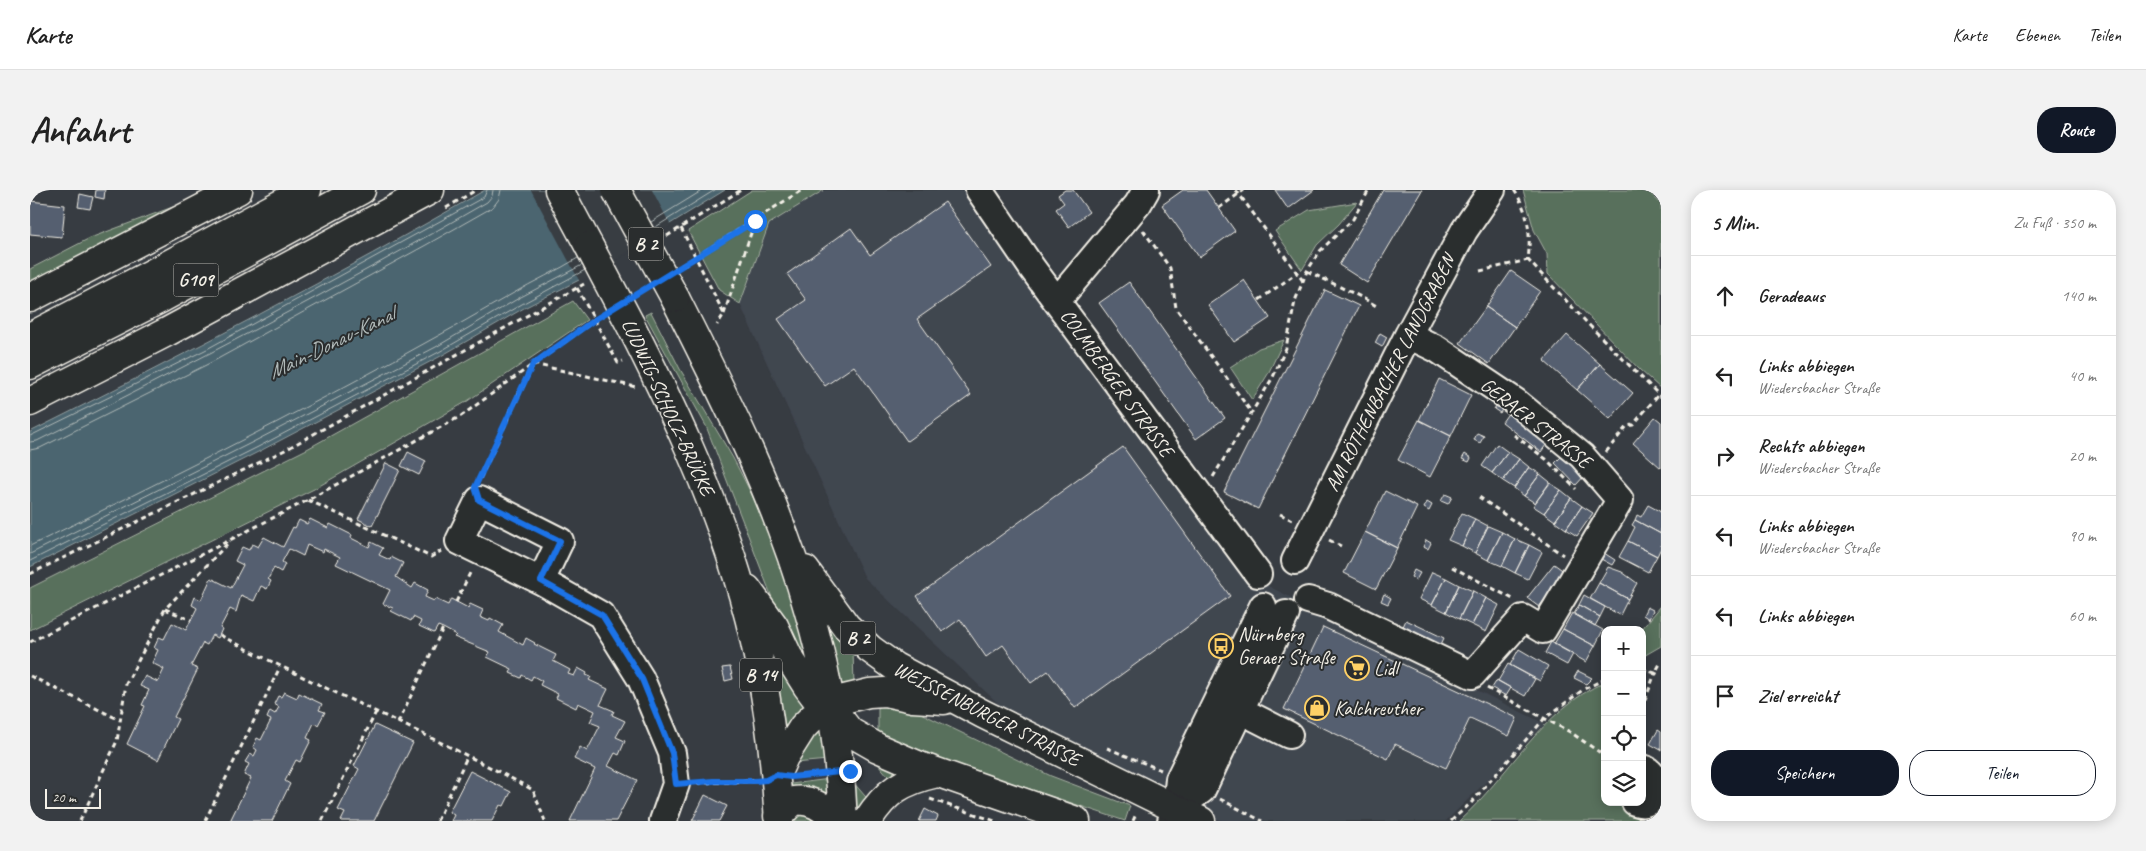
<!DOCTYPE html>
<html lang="de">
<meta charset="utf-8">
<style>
body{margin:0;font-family:Caveat,sans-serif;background:#f2f2f2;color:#222}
.controls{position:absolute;right:15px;bottom:15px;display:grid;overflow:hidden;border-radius:10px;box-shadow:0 2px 12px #0003}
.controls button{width:45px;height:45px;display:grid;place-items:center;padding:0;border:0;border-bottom:1px solid #e0e0e0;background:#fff;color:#222;font:25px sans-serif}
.scale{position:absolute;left:15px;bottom:12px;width:56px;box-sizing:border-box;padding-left:5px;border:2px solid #f4f1e8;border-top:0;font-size:14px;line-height:18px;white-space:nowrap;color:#f4f1e8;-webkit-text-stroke:4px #2a2d2e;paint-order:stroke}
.stop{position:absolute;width:15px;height:15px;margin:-11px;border:4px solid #1a73e8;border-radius:50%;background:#fff}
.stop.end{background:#1a73e8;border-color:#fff;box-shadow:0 1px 5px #0008}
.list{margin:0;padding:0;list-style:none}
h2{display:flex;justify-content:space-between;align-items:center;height:65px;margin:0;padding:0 20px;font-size:21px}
h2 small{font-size:16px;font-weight:400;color:#767676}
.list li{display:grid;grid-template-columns:32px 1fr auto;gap:15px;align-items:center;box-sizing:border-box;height:80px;padding:0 20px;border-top:1px solid #e0e0e0}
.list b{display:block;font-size:19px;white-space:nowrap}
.list p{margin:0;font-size:16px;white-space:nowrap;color:#767676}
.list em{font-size:16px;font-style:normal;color:#767676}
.actions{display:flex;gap:10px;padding:15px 20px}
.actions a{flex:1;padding:11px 0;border:1px solid #111827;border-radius:20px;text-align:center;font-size:18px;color:#111827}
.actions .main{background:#111827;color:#fff}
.icon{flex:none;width:28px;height:28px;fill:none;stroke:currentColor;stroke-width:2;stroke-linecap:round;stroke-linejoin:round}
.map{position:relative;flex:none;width:1631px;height:631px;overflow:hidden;border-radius:20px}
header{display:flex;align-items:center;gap:30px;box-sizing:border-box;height:70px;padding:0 25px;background:#fff;border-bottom:1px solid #e0e0e0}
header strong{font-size:24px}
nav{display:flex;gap:28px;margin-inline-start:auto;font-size:18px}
.intro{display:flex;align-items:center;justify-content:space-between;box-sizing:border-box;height:120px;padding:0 30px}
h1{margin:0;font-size:35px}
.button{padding:12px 22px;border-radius:20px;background:#111827;color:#fff;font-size:18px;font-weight:700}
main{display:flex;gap:30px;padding:0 30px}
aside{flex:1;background:#fff;border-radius:20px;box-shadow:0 2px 12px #0003}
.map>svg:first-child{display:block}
.built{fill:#404650}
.green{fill:#58705c;stroke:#a6b0a2}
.water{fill:#4b656f;stroke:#8f9d9f}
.pier{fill:#373c42}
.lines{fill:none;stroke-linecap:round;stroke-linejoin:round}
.shore{stroke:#b0b9b8;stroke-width:1}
.building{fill:#545e6f;stroke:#f4f1e8}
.minor-casing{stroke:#f4f1e8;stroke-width:30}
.major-casing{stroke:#f4f1e8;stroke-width:31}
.highway-casing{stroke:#f4f1e8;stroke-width:31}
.path{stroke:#f4f1e8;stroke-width:3;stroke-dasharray:5 4;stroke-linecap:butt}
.minor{stroke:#2a2d2e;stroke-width:26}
.major{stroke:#2a2d2e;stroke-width:28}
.highway{stroke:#2a2d2e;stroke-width:28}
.major-bridge-casing{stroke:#f4f1e8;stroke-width:31;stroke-linecap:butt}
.major-bridge{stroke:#2a2d2e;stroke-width:28}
.route{stroke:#1a73e8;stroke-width:6}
.labels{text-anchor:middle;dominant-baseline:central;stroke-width:4;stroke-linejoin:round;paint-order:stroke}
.shield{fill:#2a2d2e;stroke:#b7b6b0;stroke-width:1}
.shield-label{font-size:19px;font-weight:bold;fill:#f4f1e8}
.street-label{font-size:20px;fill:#f4f1e8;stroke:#2a2d2e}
.poi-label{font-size:20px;fill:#f4f1e8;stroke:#2a2d2e;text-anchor:start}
.water-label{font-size:21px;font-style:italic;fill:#b0b9b8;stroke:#2a2d2e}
</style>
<header>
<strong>Karte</strong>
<nav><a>Karte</a><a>Ebenen</a><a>Teilen</a></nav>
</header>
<div class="intro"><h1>Anfahrt</h1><a class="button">Route</a></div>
<main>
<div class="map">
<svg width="1631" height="631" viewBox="0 0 1631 631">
<rect width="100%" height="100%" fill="#373c42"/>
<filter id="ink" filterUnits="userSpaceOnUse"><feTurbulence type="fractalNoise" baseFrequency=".02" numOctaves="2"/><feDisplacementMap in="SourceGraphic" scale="10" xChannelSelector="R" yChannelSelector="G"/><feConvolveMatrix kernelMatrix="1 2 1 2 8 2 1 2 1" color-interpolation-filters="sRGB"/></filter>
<g filter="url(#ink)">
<!-- built -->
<path class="built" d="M794 0H966L1034 98 1090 222 1216 385 1515 534 1416 631H1191L991 535 835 388 710 114 739 34Z"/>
<!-- green -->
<path class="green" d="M722 0H794L739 34 710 114 689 100 658 41Z
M1493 0H1617L1631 14V199L1610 180 1518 84 1517 64 1504 40Z
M172 6 0 99V79L60 48Z
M1327 12 1309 34 1287 55 1272 80 1245 41 1279 20Z
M543 111 557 130 436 212 284 299 0 440V398L277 259Z
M621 122 650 179 703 268 722 305 752 373 787 494 751 431 676 236 615 125Z
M1254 150 1238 184 1222 210 1200 177 1229 158Z
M1631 416V456L1612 467 1611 440Z
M797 429 823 459 824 498 808 500 792 431Z
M743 460 780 519 752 553 737 462Z
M1575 492V612H1587L1593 618 1609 625 1607 631H1429C1479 586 1511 520 1575 492Z
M848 512 876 516 1021 586 1100 616 1095 631 887 561 848 544Z
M790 535 798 570 765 573Z
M848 574 878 585 863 592Z
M800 589 802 611 761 598V594Z
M823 592 841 613 822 631Z
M771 623 792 631H763Z"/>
<!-- water -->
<path class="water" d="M455 0H695L549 90 494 118 411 166 230 261 0 377V242C154 165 306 86 455 0Z"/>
<!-- pier -->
<path class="pier" d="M501 0H622L641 36 550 92Z"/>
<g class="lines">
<!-- shore -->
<path class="shore" d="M621 32 673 0
M624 38 685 0
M0 246 175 160 454 7 457 0
M0 252 7 251C159 175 310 97 457 12L462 6 463 0
M0 260 10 258 182 172 396 55 463 17 469 9 471 0
M0 356C163 276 325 195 482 104 504 91 527 81 548 68
M0 364 225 251 406 157 489 108 552 75
M0 371 228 257 409 162 492 114 555 80"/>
</g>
<!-- building -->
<path class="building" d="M66 0H75L74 9 65 7Z
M1035 0H1043L1059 22 1039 37 1026 19 1034 13 1028 5Z
M1153 0H1176L1205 41 1169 67 1132 15Z
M1245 0H1284L1258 19Z
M1353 0H1392L1337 93 1309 75Z
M50 4 63 7 60 19 48 17Z
M0 11 35 15 32 47 0 44Z
M915 12 961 77 887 129 941 205 877 251 824 176 795 196 748 129 776 110 757 84 821 38 840 65Z
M1481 81 1510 101 1485 137 1456 117Z
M1214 90 1240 128 1204 152 1178 115Z
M1099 92 1195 228 1166 249 1069 113Z
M1295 100 1329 116 1228 319 1194 302Z
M1456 117 1485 137 1459 174 1430 153Z
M1350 143 1357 147 1352 157 1345 153Z
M1537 145 1570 174 1547 200 1514 171Z
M1570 174 1603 203 1580 229 1547 200Z
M1409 189 1441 205 1421 246 1389 230Z
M1468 213 1474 216 1470 223 1464 219Z
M1482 218 1521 248 1511 262 1472 232Z
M1625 227 1631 232V278L1603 253Z
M1389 230 1421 246 1400 287 1368 270Z
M1447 243 1454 246 1450 253 1444 250Z
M1467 254 1478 262 1462 283 1452 276Z
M1093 257 1200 406 1045 518 1018 481 1001 493 973 455 956 467 930 429 912 442 887 406Z
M378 262 396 271 389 285 371 276Z
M1478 262 1489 269 1473 291 1462 283Z
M1535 263 1556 284 1546 295 1525 273Z
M1435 264 1441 268 1439 272 1432 269Z
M1489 269 1499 277 1484 298 1473 291Z
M356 273 370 280 342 336 328 329Z
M1499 277 1510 284 1494 306 1484 298Z
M1510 284 1520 292 1505 313 1494 306Z
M1520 293 1531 300 1514 323 1503 316Z
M1531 300 1541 308 1525 331 1514 323Z
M1355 301 1387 317 1367 358 1335 342Z
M1415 304 1422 307 1418 314 1411 311Z
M1541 308 1552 316 1536 339 1525 331Z
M1397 312 1402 315 1399 321 1394 318Z
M1618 315 1631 322V344L1605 330 1607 325 1611 327Z
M1552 316 1563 323 1547 346 1536 339Z
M1432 323 1445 329 1432 356 1418 350Z
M280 329 298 338 300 334 322 345 321 348 339 357 341 352 353 358 349 365 360 370 361 367 373 373 366 387 382 398 385 393 398 400 395 407 404 411 405 409 418 415 421 409 438 418 440 414 453 420 450 427 459 431 460 428 473 435 469 442 493 455 496 448 505 453 504 454 526 465 523 471 540 480 538 484 544 486 548 478 557 483 556 485 561 487 559 490 578 499 570 515 584 521 582 525 595 531 586 547 595 551 589 565 585 563 578 576 607 590 586 631H540L565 579 544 569 550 557 557 561 570 536 560 532 565 521 548 513 546 518 526 508 528 504 510 495 512 491 503 486 501 490 492 485 491 488 480 483 482 479 457 467 460 462 424 447 426 445 413 438 408 436 404 443 389 436 391 431 383 427 381 431 361 421 363 418 353 414 360 400 306 374 310 367 294 359 293 362 277 355 273 366 259 359 252 372 255 374 251 382 244 378 238 389 241 391 237 399 231 396 224 411 211 405 206 422 200 419 190 438 192 439 188 448 182 445 177 455 173 453 161 476 168 479 144 527 148 529 128 570 97 554 115 516 112 515 119 500 110 496 115 486 128 492 134 479 122 473 128 460 124 458 129 447 134 449 142 433 156 440 167 418 162 415 165 407 171 410 181 388 201 398 213 375 205 371 212 357 219 360 222 354 228 357 234 347 253 357 263 337 265 338 269 330 277 334Z
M1445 329 1458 336 1445 363 1432 356Z
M1605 330 1631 344V358L1627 366 1598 351 1605 337 1602 335Z
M1458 336 1472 342 1458 370 1445 363Z
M1335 342 1367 358 1346 399 1314 383Z
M1472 342 1485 349 1472 376 1458 370Z
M1485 349 1499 355 1485 383 1472 376Z
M1396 350 1401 353 1398 359 1393 357Z
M1598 351 1627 366 1618 382 1589 367Z
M1499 355 1512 362 1498 389 1485 383Z
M1574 363 1585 370 1582 375 1571 369Z
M1524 374 1535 382 1509 417 1497 408Z
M1578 377 1592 382 1607 393 1598 409 1569 393Z
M1384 380 1390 383 1386 390 1381 387Z
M1402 382 1416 388 1402 415 1389 409Z
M1416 388 1429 395 1416 422 1402 415Z
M1569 393 1598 409 1590 425 1560 409Z
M1429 395 1443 401 1429 429 1416 422Z
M1443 401 1456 408 1442 435 1429 429Z
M1354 404 1361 408 1358 414 1351 411Z
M1554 405 1575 417 1570 427 1549 415Z
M1456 408 1469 415 1456 442 1442 435Z
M1549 415 1570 427 1565 436 1544 424Z
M1617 417 1623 420 1619 429 1613 425Z
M1542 423 1573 440 1565 456 1533 439Z
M1376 430 1414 448 1408 461 1370 443Z
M1293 437 1487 528 1479 546 1440 528 1416 578 1365 554 1358 569 1254 519Z
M1533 439 1565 456 1556 472 1524 454Z
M1521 452 1543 464 1537 475 1515 463Z
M1489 459 1518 476 1510 491 1480 475Z
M1478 474 1505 489 1495 506 1468 491Z
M700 477 703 489 695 491 692 478Z
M1548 481 1562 488 1556 494 1544 488Z
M1467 490 1481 498 1476 506 1462 498Z
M254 502 267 508 269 503 292 514 289 520 295 522 288 535 284 533 277 548 281 550 270 572 266 570 255 591 260 594 242 631H200L221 588 214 585 219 574 215 572 220 564 224 566 227 560 223 557 227 548 231 550 241 530 237 528 240 521 245 524 249 517 244 514 248 506 251 507Z
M345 535 383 553 344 631H311L315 623 308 620 329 579 324 576Z
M1628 540 1631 542V560L1620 554Z
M440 581 481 602 474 616 470 615 462 631H421L424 625 419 622Z
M675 605 697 616 689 631H662Z
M895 619 908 626 906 631H889Z"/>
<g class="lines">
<defs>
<path id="minor" d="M949 0 1002 78 1228 384
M1027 111 1108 14 1116 0
M1265 371 1378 145 1434 41 1462 0
M511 391 530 351 449 310 429 351 511 391 571 425 611 489 642 563 646 594 633 631
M1278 410 1298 416 1442 485 1493 428 1513 440 1590 310 1552 266 1486 212 1407 159 1378 145
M1196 513 1259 545
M1605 612C1631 621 1631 581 1612 578
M1146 619 1172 600 1256 424
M1141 631 1146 619 1149 589 1233 416"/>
<path id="major" d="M529 0 559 56
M645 108C696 209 749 313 779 422 799 490 810 560 813 631
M600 134C641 215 680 297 707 385 732 464 744 548 749 631
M775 380 816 436 840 459 865 477 953 524 1171 631
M717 399 744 436 758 466 777 496 786 508 801 518 820 542 848 558 892 577 1046 631
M746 585 754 567 773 537 783 527 814 509 839 503 855 502 883 508 914 510
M748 626 763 611C781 608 794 618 806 631
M837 631C856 601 872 591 907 583"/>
<path id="highway" d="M0 108 208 0
M0 147 121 84 277 0
M0 175 132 108 331 0
M0 212 137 142 400 0"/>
</defs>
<!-- minor casing -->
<use href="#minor" class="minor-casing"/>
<!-- major casing -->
<use href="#major" class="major-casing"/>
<!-- highway casing -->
<use href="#highway" class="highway-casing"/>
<!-- path -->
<path class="path" d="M1206 0 1273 91
M1484 0C1499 22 1501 45 1498 70L1560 136 1631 207
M416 18 446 0
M1189 18 1214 0
M651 38 694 124 687 135
M1113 40 1140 78 1146 118 1222 223
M637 46 711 0
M652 76 772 0
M1277 81 1333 108 1348 117
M1450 81 1498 70
M547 98 588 173 593 171
M1229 110 1267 83
M694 124 725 31
M1484 245 1516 269 1546 299
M1576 262 1597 236 1603 235 1628 205
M1183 287 1243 187 1256 158 1265 111 1277 81 1290 61 1323 29 1339 0
M450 288 503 174 606 197
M1449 307 1533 365
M278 310 401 367 411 361
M1250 324 1262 330
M1299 350 1311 356
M1422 377 1483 409
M0 384 255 260 554 94
M426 412 441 381
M135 419 161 430
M190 445C293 500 401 544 503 600L515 631
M0 452 278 310 431 226 570 126
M1612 479 1625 483 1631 472
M0 486 90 530
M1457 498 1540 542 1575 566
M1612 519 1625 483 1631 486
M368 533 413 438
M1077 558 1131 580
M771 586 787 584
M667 593 724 591
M900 609 965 631
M1190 609 1232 631
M50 631 87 551 96 494 135 419 200 351
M175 631 250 477
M292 631 346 522
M407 631 437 567
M1103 631 1106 624
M1421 631 1441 613 1514 529 1554 499 1575 489"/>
<!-- minor -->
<use href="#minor" class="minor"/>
<!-- major -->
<use href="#major" class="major"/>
<!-- highway -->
<use href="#highway" class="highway"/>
<defs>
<path id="major-bridge" d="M586 0 645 108
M559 56 600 134"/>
</defs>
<!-- major-bridge casing -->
<use href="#major-bridge" class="major-bridge-casing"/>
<!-- major-bridge -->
<use href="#major-bridge" class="major-bridge"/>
</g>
</g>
<g class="lines" filter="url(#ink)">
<!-- route -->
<path class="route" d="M725 31 564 130 503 174 445 297 449 310 530 351 511 391 572 425 612 489 642 563 646 594 683 591H725L736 590 746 585 761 587 820 581"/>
</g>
<!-- icons -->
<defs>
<symbol id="bus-ring" viewBox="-11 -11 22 22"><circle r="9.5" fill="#2a2d2e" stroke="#ffd166" stroke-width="1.5"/><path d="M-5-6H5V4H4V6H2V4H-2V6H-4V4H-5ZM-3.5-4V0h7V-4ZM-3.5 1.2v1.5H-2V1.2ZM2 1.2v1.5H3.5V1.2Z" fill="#ffd166"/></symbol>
<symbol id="supermarket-ring" viewBox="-11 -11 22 22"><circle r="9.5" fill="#2a2d2e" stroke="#ffd166" stroke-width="1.5"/><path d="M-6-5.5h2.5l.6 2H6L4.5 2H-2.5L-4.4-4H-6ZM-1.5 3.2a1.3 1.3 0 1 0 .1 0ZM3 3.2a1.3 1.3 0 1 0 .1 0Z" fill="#ffd166"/></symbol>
<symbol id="shop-ring" viewBox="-11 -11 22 22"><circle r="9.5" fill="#2a2d2e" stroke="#ffd166" stroke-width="1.5"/><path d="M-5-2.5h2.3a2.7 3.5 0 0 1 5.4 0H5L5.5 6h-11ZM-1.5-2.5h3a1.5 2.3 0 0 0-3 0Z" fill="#ffd166"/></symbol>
</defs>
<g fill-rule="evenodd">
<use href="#bus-ring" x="1177" y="442" width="28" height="28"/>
<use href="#supermarket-ring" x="1313" y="464" width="28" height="28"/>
<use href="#shop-ring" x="1273" y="504" width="28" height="28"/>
</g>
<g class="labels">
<!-- shield labels -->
<g class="shield">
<rect x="598.5" y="37.5" width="35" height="33" rx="4"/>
<rect x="143.5" y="73.5" width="45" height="33" rx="4"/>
<rect x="810.5" y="431.5" width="35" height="33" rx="4"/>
<rect x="710" y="468.5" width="42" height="33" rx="4"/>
</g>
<g class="shield-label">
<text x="616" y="54">B 2</text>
<text x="166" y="90">G109</text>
<text x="828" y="448">B 2</text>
<text x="731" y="485">B 14</text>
</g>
<!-- street labels -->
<g class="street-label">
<text transform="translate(1360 183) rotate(-63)">AM RÖTHENBACHER LANDGRABEN</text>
<text transform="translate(1087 193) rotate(54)">COLMBERGER STRASSE</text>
<text transform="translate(638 217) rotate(65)">LUDWIG-SCHOLZ-BRÜCKE</text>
<text transform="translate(1506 233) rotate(38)">GERAER STRASSE</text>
<text transform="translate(957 524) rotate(27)">WEISSENBURGER STRASSE</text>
</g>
<!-- poi labels -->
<g class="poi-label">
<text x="1208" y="444">Nürnberg<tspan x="1208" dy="23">Geraer Straße</tspan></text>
<text x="1344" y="478">Lidl</text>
<text x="1304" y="518">Kalchreuther</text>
</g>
<!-- water labels -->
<g class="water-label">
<text transform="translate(301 153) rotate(-26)">Main-Donau-Kanal</text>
</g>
</g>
</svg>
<div class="controls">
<button>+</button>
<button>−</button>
<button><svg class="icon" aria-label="locate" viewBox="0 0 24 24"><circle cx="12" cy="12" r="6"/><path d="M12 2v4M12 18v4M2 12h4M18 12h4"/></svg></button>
<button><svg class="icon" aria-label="layers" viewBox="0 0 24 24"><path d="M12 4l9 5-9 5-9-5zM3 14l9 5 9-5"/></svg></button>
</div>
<div class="scale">20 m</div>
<div class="stop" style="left:725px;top:31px"></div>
<div class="stop end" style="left:820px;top:581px"></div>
</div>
<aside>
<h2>5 Min.<small>Zu Fuß · 350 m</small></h2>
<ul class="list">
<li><svg class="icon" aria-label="ahead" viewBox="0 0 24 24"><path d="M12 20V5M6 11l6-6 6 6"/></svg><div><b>Geradeaus</b></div><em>140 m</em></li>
<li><svg class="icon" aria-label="left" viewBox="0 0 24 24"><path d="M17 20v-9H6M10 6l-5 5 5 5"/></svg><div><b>Links abbiegen</b><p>Wiedersbacher Straße</p></div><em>40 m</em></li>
<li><svg class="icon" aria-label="right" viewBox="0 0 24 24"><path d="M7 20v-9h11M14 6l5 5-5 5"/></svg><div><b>Rechts abbiegen</b><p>Wiedersbacher Straße</p></div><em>20 m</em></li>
<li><svg class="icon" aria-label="left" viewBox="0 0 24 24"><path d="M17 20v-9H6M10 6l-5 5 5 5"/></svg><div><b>Links abbiegen</b><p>Wiedersbacher Straße</p></div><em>90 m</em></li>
<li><svg class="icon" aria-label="left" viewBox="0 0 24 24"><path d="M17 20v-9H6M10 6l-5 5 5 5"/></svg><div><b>Links abbiegen</b></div><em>60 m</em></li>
<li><svg class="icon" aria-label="arrive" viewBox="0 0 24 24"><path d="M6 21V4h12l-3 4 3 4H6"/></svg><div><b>Ziel erreicht</b></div></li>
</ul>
<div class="actions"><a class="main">Speichern</a><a>Teilen</a></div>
</aside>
</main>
